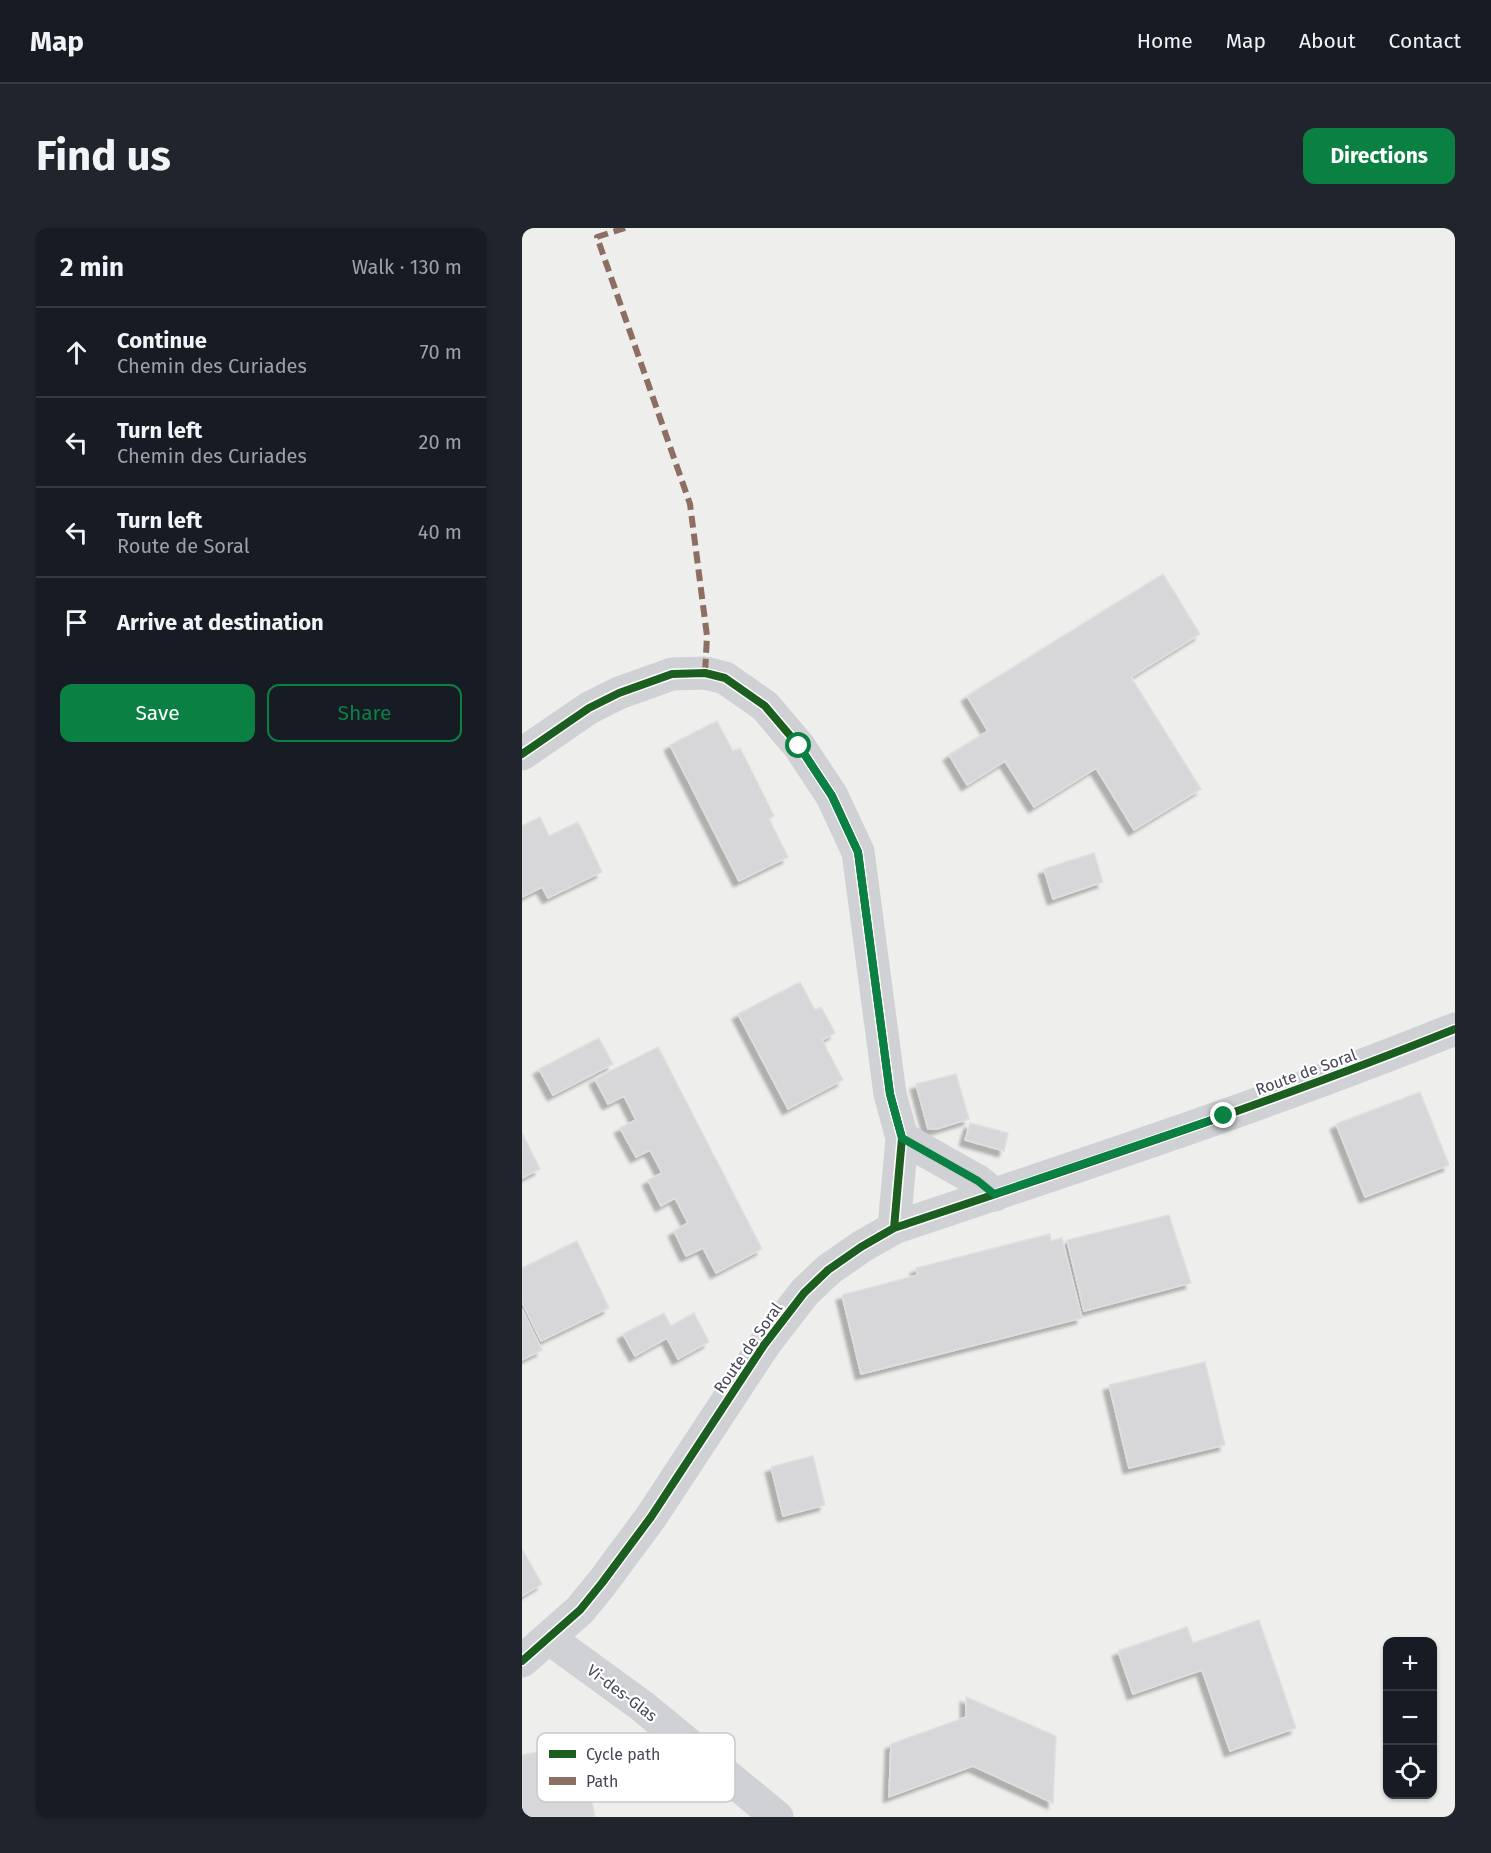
<!DOCTYPE html>
<meta charset="utf-8">
<style>
body{margin:0;font-family:"Fira Sans",sans-serif;background:#20242c;color:#f1f3f6}
.controls{position:absolute;right:18px;bottom:18px;display:grid;overflow:hidden;border-radius:12px;box-shadow:0 2px 4px #0004}
.controls button{width:54px;height:54px;display:grid;place-items:center;padding:0;border:0;border-bottom:2px solid #363941;background:#171b24;color:#f1f3f6;font:30px sans-serif}
.stop{position:absolute;width:18px;height:18px;margin:-14px;border:4px solid #0b8043;border-radius:50%;background:#fff}
.stop.end{background:#0b8043;border-color:#fff;box-shadow:0 2px 6px #0008}
.list{margin:0;padding:0;list-style:none}
h2{display:flex;justify-content:space-between;align-items:center;height:78px;margin:0;padding:0 24px;font-size:26px}
h2 small{font-size:20px;font-weight:400;color:#9ea1a6}
.list li{display:grid;grid-template-columns:39px 1fr auto;gap:18px;align-items:center;box-sizing:border-box;height:90px;padding:0 24px;border-top:2px solid #363941}
.list b{display:block;font-size:22px;white-space:nowrap}
.list p{margin:0;font-size:20px;white-space:nowrap;color:#9ea1a6}
.list em{font-size:20px;font-style:normal;color:#9ea1a6}
.actions{display:flex;gap:12px;padding:18px 24px}
.actions a{flex:1;padding:14px 0;border:2px solid #0b8043;border-radius:12px;text-align:center;font-size:21px;color:#0b8043}
.actions .main{background:#0b8043;color:#fff}
.icon{flex:none;width:33px;height:33px;fill:none;stroke:currentColor;stroke-width:2;stroke-linecap:round;stroke-linejoin:round}
.map{position:relative;flex:none;width:933px;height:1589px;overflow:hidden;border-radius:12px}
header{display:flex;align-items:center;gap:36px;box-sizing:border-box;height:84px;padding:0 30px;background:#171b24;border-bottom:2px solid #363941}
header strong{font-size:28px}
nav{display:flex;gap:33px;margin-inline-start:auto;font-size:21px}
.intro{display:flex;align-items:center;justify-content:space-between;box-sizing:border-box;height:144px;padding:0 36px}
h1{margin:0;font-size:42px}
.button{padding:15px 27px;border-radius:12px;background:#0b8043;color:#fff;font-size:21px;font-weight:700}
main{display:flex;gap:36px;padding:0 36px}
aside{flex:1;background:#171b24;border-radius:12px;box-shadow:0 2px 4px #0004}
.map>svg:first-child{display:block}
.building{fill:#d7d7d9;stroke:#dfdfe0;stroke-width:1.5;filter:url(#shadow)}
.lines{fill:none;stroke-linecap:round;stroke-linejoin:round}
.minor{stroke:#d0d1d5;stroke-width:33}
.tertiary{stroke:#d0d1d5;stroke-width:33}
.quiet{stroke:#8d6e63;stroke-width:6;stroke-dasharray:12 6;stroke-linecap:butt}
.cycleway-casing{stroke:#fff;stroke-width:11}
.cycleway{stroke:#1b5e20;stroke-width:8}
.route{stroke:#0b8043;stroke-width:8}
.labels{text-anchor:middle;dominant-baseline:central;stroke-width:4.5;stroke-linejoin:round;paint-order:stroke}
.street-label{font-size:16px;fill:#464759;stroke:#fff}
.key{fill:#fff;stroke:#c8c8cd;stroke-width:1.5}
.key-label{font-size:16px;fill:#464759}
</style>
<header>
<strong>Map</strong>
<nav><a>Home</a><a>Map</a><a>About</a><a>Contact</a></nav>
</header>
<div class="intro"><h1>Find us</h1><a class="button">Directions</a></div>
<main>
<aside>
<h2>2 min<small>Walk · 130 m</small></h2>
<ul class="list">
<li><svg class="icon" aria-label="ahead" viewBox="0 0 24 24"><path d="M12 20V5M6 11l6-6 6 6"/></svg><div><b>Continue</b><p>Chemin des Curiades</p></div><em>70 m</em></li>
<li><svg class="icon" aria-label="left" viewBox="0 0 24 24"><path d="M17 20v-9H6M10 6l-5 5 5 5"/></svg><div><b>Turn left</b><p>Chemin des Curiades</p></div><em>20 m</em></li>
<li><svg class="icon" aria-label="left" viewBox="0 0 24 24"><path d="M17 20v-9H6M10 6l-5 5 5 5"/></svg><div><b>Turn left</b><p>Route de Soral</p></div><em>40 m</em></li>
<li><svg class="icon" aria-label="arrive" viewBox="0 0 24 24"><path d="M6 21V4h12l-3 4 3 4H6"/></svg><div><b>Arrive at destination</b></div></li>
</ul>
<div class="actions"><a class="main">Save</a><a>Share</a></div>
</aside>
<div class="map">
<svg width="933" height="1589" viewBox="0 0 933 1589">
<defs>
<filter id="shadow"><feDropShadow dx="-5.5" dy="5.5" stdDeviation="1.5" flood-color="#0004"/></filter>
</defs>
<rect width="100%" height="100%" fill="#eeeeed"/>
<!-- building -->
<path class="building" d="M641 346 678 406 609 449 679 561 612 602 574 540 512 579 483 533 445 557 427 527 466 503 445 468Z
M195 493 211 523 218 520 252 588 247 591 266 629 217 653 148 517Z
M18 589 27 608 56 594 80 644 26 670 20 659 0 669V598Z
M572 625 581 654 531 671 522 641Z
M278 754 293 782 299 779 313 805 300 812 321 852 266 881 216 786Z
M77 810 91 836 31 867 17 841Z
M136 819 240 1021 194 1045 181 1020 164 1028 152 1003 166 995 153 970 139 978 126 952 140 945 128 922 114 929 98 900 114 892 102 868 86 876 73 851Z
M434 846 447 891 415 901H406L394 856Z
M898 864 927 937 843 969 814 896Z
M448 895 486 905 482 923 443 912Z
M0 905 18 941 0 950Z
M647 987 669 1055 562 1083 545 1012Z
M528 1006 529 1013 540 1010 560 1090 339 1146 320 1067 396 1047 394 1040Z
M55 1013 87 1080 19 1113 0 1074V1040Z
M0 1081 20 1122 0 1132Z
M142 1085 149 1098 172 1085 187 1114 156 1131 145 1110 113 1128 101 1106Z
M683 1134 703 1217 607 1240 587 1157Z
M291 1228 303 1277 261 1288 249 1239Z
M0 1321 20 1356 0 1368Z
M737 1392 774 1500 708 1523 680 1442 611 1466 596 1423 665 1399 671 1415Z
M444 1469 534 1508 531 1575 451 1538 367 1569 369 1516 444 1489Z
M59 1515 73 1589H0V1527Z"/>
<g class="lines">
<!-- minor -->
<path class="minor" d="M0 526 67 480 97 465 150 446 183 445 203 450 243 478 277 518 310 568 336 624 368 866 380 910 372 1000
M380 910 456 953 473 967
M28 1411 120 1478 255 1589"/>
<!-- tertiary -->
<path class="tertiary" d="M0 1433 58 1382 80 1355 129 1289 242 1117 282 1065 306 1042 339 1019 372 1000C560 937 749 875 933 801"/>
<!-- quiet -->
<path class="quiet" d="M103 0 75 9 168 276 185 408 183 445"/>
<defs>
<path id="cycleway" d="M0 526 67 480 97 465 150 446 183 445 203 450 243 478 277 518 310 568 336 624 368 866 380 910 372 1000
M0 1433 58 1382 80 1355 129 1289 242 1117 282 1065 306 1042 339 1019 372 1000C560 937 749 875 933 801"/>
</defs>
<!-- cycleway casing -->
<use href="#cycleway" class="cycleway-casing"/>
<!-- cycleway -->
<use href="#cycleway" class="cycleway"/>
</g>
<g class="lines">
<!-- route -->
<path class="route" d="M277 518 310 568 336 624 368 866 380 910 456 953 472 966 702 888"/>
</g>
<g class="labels">
<!-- street labels -->
<g class="street-label">
<text transform="translate(784 844) rotate(-20)">Route de Soral</text>
<text transform="translate(226 1120) rotate(-55)">Route de Soral</text>
<text transform="translate(100 1465) rotate(37)">Vi-des-Glas</text>
</g>
</g>
<!-- legend -->
<rect x="15" y="1505" width="198" height="69" rx="9" class="key"/>
<rect x="27" y="1522" width="27" height="8" fill="#1b5e20"/>
<rect x="27" y="1549" width="27" height="8" fill="#8d6e63"/>
<g class="key-label">
<text x="64" y="1532">Cycle path</text>
<text x="64" y="1559">Path</text>
</g>
</svg>
<div class="controls">
<button>+</button>
<button>−</button>
<button><svg class="icon" aria-label="locate" viewBox="0 0 24 24"><circle cx="12" cy="12" r="6"/><path d="M12 2v4M12 18v4M2 12h4M18 12h4"/></svg></button>
</div>
<div class="stop" style="left:277px;top:518px"></div>
<div class="stop end" style="left:702px;top:888px"></div>
</div>
</main>
